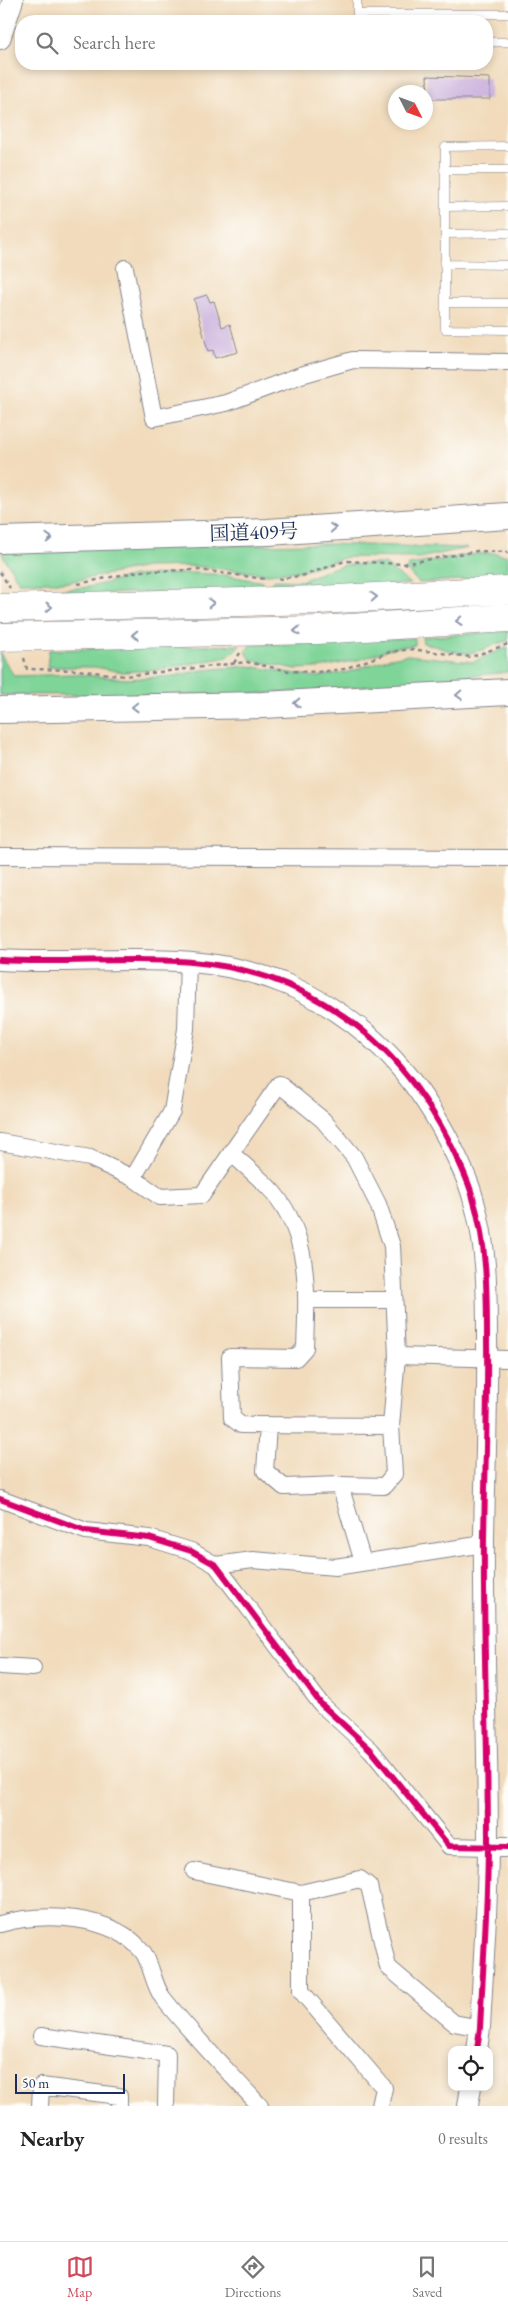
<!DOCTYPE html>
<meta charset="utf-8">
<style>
body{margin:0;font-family:"EB Garamond","Noto Serif JP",serif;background:#f6f6f6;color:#222}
.controls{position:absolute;right:15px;bottom:15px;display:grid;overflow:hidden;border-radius:10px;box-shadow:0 2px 8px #0003}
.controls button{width:45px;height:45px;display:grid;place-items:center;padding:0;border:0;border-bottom:1px solid #e0e0e0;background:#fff;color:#222;font:25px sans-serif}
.compass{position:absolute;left:388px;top:85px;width:45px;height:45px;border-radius:50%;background:#fff;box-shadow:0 2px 8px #0003;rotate:132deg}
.scale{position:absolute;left:15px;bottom:12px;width:110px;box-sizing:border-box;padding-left:5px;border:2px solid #1b2f5e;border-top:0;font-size:14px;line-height:18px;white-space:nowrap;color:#1b2f5e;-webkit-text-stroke:4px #fdfcf7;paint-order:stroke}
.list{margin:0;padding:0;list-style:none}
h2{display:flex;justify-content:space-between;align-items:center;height:65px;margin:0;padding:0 20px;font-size:21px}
h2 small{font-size:16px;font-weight:400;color:#767676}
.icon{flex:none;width:28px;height:28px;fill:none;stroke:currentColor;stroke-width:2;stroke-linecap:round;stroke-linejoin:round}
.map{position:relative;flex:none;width:508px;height:2106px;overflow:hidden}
.search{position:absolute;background:#fff;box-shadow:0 2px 8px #0003;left:15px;right:15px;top:15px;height:55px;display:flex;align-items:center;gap:12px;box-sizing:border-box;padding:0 18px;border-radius:20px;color:#767676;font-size:19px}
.sheet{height:135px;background:#fff}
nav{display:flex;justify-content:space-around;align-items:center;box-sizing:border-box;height:70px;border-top:1px solid #e0e0e0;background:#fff;font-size:14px;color:#767676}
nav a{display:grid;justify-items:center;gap:2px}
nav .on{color:#d1495b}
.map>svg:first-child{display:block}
.green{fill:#7fd498;stroke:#4d827b}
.building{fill:#ccb4de}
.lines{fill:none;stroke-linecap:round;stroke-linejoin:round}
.service-casing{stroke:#86858d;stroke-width:9}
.minor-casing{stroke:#86858d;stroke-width:18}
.tertiary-casing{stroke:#86858d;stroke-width:22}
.trunk-casing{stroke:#86858d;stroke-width:28}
.path{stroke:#86858d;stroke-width:2.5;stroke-dasharray:4 4;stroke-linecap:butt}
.service{stroke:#fff;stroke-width:8}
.minor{stroke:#fff;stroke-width:16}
.tertiary{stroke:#fff;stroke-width:20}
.trunk{stroke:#fff;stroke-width:26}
.motorway-bridge-casing{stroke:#86858d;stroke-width:29;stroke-linecap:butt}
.motorway-bridge{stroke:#fff;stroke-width:28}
.cycleway-casing{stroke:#fdfcf7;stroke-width:9}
.cycleway{stroke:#d6006c;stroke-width:6}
.oneway{stroke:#8d97ae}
.labels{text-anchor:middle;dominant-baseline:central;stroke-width:4;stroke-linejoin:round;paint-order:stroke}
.street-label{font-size:20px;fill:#1b2f5e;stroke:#fdfcf7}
</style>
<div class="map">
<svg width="508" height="2106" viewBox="0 0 508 2106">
<rect width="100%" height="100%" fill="#fdfcf7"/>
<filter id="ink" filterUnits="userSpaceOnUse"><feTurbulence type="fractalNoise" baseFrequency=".02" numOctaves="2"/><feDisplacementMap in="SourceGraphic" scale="10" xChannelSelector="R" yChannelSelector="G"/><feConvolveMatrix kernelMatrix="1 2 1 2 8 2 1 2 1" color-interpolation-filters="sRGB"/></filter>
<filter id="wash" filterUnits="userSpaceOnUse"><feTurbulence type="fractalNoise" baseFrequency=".0096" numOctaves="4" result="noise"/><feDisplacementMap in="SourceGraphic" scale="20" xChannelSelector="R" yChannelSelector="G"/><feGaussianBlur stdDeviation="1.12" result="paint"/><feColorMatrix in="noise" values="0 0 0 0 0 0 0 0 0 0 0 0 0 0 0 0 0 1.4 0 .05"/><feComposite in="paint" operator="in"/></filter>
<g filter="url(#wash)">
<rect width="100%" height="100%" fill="#f1dbbc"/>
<!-- green -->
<path class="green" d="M327 544 468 548 419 558 347 557 300 571 268 574 193 566 146 567 68 582H19L2 554 4 548Z
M493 553 508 556V576L419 583 406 569 409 565 476 554Z
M368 564H385L410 584 269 591 271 583 275 580 302 581 326 570 345 565Z
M195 573 225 575 263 582 260 590 45 595 46 591 89 587 134 576Z
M508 631V641C498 642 491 647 482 650 456 658 447 648 423 643L422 637Z
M415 638V645L392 648 362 659 319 668 296 669 251 660 246 652 250 645Z
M240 645 228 657 157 670 122 672 95 667H47L49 650Z
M508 647V672C430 680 352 689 273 693 182 697 91 694 0 695V653L14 676 74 674 127 679 173 676 203 670 248 666 316 677 349 672 390 658 408 655 473 662Z"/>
<g id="blocks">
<!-- building -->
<path class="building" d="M427 76 490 78V99H428Z
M207 295 210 302 214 301 222 327 230 324 238 352 215 358 213 350 208 351 194 299Z"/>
</g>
</g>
<g filter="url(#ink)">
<use href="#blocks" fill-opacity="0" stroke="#86858d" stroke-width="1"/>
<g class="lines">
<defs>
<path id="service" d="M357 0V21
M357 14H508
M487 42H508
M508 146 445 147V329L508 330
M444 170H508
M445 207 508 206
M445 234 508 233
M444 264 508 265
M445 303H508"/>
<path id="minor" d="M125 268 154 418 226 403 301 375 353 360 508 362
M0 856 508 858
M0 1142 90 1158 133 1178 160 1197 202 1195 279 1084 323 1120 354 1157 378 1204 392 1246 397 1356 391 1426 394 1474 384 1486 340 1485
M231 1153C245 1166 260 1178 273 1192 311 1237 307 1293 305 1348L296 1358 230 1357 232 1418 241 1425 391 1426
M133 1178 172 1111 186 1029 188 960
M307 1300H393
M397 1356 508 1359
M268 1425 265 1471 284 1487 340 1485 363 1562
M0 1499 86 1531 149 1538 191 1551 216 1565 321 1704 371 1750 449 1846 488 1847
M216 1565 253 1560 335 1567 484 1544
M0 1666 33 1668
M194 1871 301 1893 360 1879 369 1886 388 1967 454 2023 480 2028
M301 1893V1991L384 2088 380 2106
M0 1924C44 1912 113 1914 143 1952 152 1965 153 1985 163 1998 192 2035 227 2070 260 2106
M41 2036 167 2054 166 2106
M40 2106 41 2086 119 2096V2106"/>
<path id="tertiary" d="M0 39 13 0
M0 960C98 966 194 945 288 985 363 1018 411 1069 448 1139 457 1158 468 1178 473 1198 487 1244 487 1291 487 1339 488 1405 485 1471 484 1538 483 1639 488 1741 488 1843 488 1905 483 1966 480 2028L477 2050
M488 1847H508
M468 2106 471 2087"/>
<path id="trunk" d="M0 540 268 532 508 516
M0 710 263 705 508 692"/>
</defs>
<!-- service casing -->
<use href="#service" class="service-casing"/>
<!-- minor casing -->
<use href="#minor" class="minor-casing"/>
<!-- tertiary casing -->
<use href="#tertiary" class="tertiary-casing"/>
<!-- trunk casing -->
<use href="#trunk" class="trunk-casing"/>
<!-- path -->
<path class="path" d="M0 572 10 588
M278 579 305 575 345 561 403 564 477 551 508 552
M78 584 140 571 199 570 266 579
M24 658 27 669 78 670 125 676 247 662 289 671 318 672 344 669 390 652 411 649 471 657 508 644
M234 663 240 653"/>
<!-- service -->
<use href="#service" class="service"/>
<!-- minor -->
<use href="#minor" class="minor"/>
<!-- tertiary -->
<use href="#tertiary" class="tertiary"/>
<!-- trunk -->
<use href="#trunk" class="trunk"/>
<defs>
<path id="motorway-bridge" d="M0 608 318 600 508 590
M0 637 317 630 508 618"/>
</defs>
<!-- motorway-bridge casing -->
<use href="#motorway-bridge" class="motorway-bridge-casing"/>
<!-- motorway-bridge -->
<use href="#motorway-bridge" class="motorway-bridge"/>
<defs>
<path id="cycleway" d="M0 960C98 966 194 945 288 985 363 1018 411 1069 448 1139 457 1158 468 1178 473 1198 487 1244 487 1291 487 1339 488 1405 485 1471 484 1538 483 1639 488 1741 488 1843 488 1905 483 1966 480 2028L477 2050
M0 1499 86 1531 149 1538 191 1551 216 1565 321 1704 371 1750 449 1846 508 1847"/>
</defs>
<!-- cycleway casing -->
<use href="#cycleway" class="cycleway-casing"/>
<!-- cycleway -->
<use href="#cycleway" class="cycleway"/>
</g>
<!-- one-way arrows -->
<defs><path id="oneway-chevron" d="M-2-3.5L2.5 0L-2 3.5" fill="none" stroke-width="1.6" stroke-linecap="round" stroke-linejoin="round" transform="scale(1.25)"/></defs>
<g class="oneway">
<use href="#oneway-chevron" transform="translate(333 528) rotate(-4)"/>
<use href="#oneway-chevron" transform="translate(49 538) rotate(-2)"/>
<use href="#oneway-chevron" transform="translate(374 597) rotate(-3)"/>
<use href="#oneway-chevron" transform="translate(211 603) rotate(-2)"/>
<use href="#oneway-chevron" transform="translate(49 607) rotate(-1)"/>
<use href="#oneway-chevron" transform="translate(459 621) rotate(176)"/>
<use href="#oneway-chevron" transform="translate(297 631) rotate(178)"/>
<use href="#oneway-chevron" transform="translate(135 635) rotate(178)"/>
<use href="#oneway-chevron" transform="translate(459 695) rotate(177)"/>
<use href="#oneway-chevron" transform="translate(297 703) rotate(177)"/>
<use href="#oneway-chevron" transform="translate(135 707) rotate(179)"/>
</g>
</g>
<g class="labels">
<!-- street labels -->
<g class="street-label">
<text transform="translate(254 532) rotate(-2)">国道409号</text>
</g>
</g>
</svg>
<div class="controls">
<button><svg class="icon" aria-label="locate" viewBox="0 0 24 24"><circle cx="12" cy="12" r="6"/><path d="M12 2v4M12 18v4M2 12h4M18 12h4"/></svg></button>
</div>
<svg class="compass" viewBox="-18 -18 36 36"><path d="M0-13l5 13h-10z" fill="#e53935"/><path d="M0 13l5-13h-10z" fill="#767676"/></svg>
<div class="scale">50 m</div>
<div class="search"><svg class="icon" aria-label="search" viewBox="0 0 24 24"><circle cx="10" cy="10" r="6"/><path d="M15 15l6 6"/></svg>Search here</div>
</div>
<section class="sheet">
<h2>Nearby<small>0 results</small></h2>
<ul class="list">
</ul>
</section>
<nav>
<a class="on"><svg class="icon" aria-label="map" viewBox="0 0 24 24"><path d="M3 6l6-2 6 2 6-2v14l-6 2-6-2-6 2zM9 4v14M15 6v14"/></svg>Map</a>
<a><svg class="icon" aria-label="directions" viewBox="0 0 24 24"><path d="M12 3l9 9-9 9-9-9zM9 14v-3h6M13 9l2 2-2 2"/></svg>Directions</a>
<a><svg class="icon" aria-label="saved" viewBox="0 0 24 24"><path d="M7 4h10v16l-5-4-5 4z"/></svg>Saved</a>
</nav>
